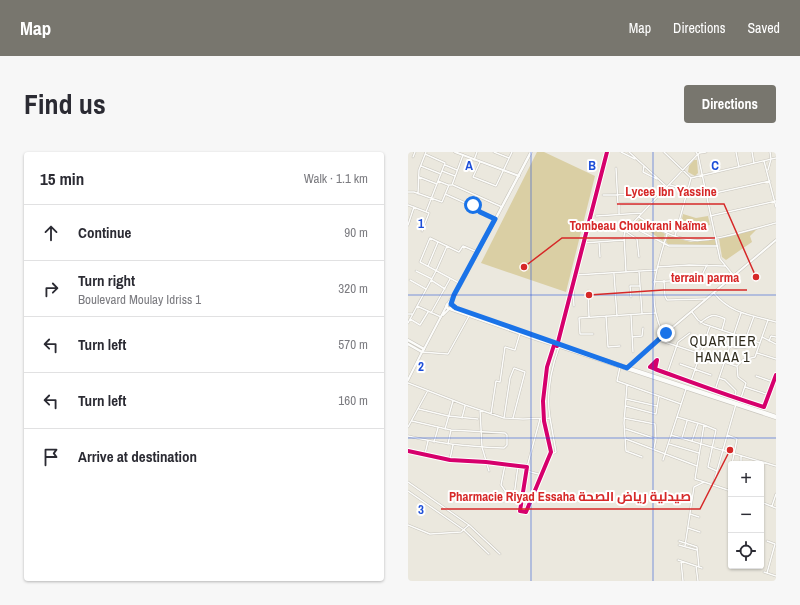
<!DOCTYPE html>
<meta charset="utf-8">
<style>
body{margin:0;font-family:"Archivo Narrow",Cairo,sans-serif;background:#f7f7f7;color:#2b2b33}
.controls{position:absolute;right:12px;bottom:12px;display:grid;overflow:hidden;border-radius:4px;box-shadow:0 1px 3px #0004}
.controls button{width:36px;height:36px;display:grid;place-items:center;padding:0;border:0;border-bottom:1px solid #e1e1e2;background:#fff;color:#2b2b33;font:20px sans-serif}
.stop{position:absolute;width:12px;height:12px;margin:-9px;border:3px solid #1a73e8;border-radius:50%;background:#fff}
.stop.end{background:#1a73e8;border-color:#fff;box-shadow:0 1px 4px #0008}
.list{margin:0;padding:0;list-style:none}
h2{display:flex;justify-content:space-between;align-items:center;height:52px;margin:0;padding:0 16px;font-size:17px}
h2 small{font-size:13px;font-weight:400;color:#7c7c81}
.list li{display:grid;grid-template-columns:26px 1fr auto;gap:12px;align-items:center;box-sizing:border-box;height:56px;padding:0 16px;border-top:1px solid #e1e1e2}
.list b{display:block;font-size:15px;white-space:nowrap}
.list p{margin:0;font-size:13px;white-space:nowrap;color:#7c7c81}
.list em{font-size:13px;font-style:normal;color:#7c7c81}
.icon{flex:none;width:22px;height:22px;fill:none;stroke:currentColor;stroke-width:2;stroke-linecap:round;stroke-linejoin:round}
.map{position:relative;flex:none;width:368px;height:429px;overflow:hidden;border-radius:4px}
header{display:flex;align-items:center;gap:24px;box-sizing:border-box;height:56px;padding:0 20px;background:#78766e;color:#fff}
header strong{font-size:19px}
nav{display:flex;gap:22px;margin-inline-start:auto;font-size:14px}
.intro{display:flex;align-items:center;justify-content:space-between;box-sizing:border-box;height:96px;padding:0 24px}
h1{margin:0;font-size:28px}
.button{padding:10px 18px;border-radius:4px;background:#78766e;color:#fff;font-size:14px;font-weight:700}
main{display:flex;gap:24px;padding:0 24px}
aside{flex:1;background:#fff;border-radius:4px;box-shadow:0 1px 3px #0004}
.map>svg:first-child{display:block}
.green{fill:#dacfa4}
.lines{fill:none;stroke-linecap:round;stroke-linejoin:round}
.minor-casing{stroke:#c7c4bc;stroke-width:2.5}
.tertiary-casing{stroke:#c7c4bc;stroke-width:3}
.secondary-casing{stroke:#c7c4bc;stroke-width:3.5}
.minor{stroke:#fcfcfa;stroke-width:1.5}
.tertiary{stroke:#fcfcfa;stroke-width:2}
.secondary{stroke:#fcfcfa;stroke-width:2.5}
.cycleway-casing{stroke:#fff;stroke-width:6}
.cycleway{stroke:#d6006c;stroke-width:4}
.route{stroke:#1a73e8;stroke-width:5}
.grid{fill:none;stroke:#1d4ed8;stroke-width:1;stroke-opacity:0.55}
.labels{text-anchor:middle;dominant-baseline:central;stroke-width:4;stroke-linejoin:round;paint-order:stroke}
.quarter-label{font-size:14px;letter-spacing:1px;fill:#2e2a1c;stroke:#fff}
.grid-label{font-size:13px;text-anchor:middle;font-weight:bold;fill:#1d4ed8;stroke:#fff;stroke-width:4;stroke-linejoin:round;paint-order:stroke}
.leader{fill:none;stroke:#d62828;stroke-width:1.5}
.callout-dot{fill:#d62828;stroke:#fff;stroke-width:1.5}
.callout-label{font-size:13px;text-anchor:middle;font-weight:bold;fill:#d62828;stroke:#fff;stroke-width:4;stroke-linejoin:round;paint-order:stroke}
</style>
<header>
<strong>Map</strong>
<nav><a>Map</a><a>Directions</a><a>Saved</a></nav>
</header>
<div class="intro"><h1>Find us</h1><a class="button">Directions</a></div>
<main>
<aside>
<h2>15 min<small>Walk · 1.1 km</small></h2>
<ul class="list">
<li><svg class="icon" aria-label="ahead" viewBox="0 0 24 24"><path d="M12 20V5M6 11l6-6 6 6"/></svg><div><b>Continue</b></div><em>90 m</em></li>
<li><svg class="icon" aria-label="right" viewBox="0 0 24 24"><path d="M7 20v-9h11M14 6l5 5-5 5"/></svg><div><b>Turn right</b><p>Boulevard Moulay Idriss 1</p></div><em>320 m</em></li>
<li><svg class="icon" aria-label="left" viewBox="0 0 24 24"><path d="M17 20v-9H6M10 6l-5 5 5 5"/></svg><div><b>Turn left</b></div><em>570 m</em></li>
<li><svg class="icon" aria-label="left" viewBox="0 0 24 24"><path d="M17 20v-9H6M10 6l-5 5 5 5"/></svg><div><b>Turn left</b></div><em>160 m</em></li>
<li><svg class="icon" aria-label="arrive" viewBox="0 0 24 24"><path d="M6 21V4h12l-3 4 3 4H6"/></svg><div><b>Arrive at destination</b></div></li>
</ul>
</aside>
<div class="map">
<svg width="368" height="429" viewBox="0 0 368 429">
<rect width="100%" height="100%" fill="#ebe8de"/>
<!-- green -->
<path class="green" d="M129 0H136L187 24 158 140 73 111Z
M286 8H289L290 21 287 24 280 20 281 14Z
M275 62 288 66 300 64 302 73 288 75 273 72Z
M232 67 257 82 255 89 238 77 235 78 226 73Z
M349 77 342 84 344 90 318 108 314 105 311 87Z
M260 84 283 90 307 87 308 93 260 92 258 90Z"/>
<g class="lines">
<defs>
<path id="minor" d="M86 0 101 6
M213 0 227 7
M221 0 259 35
M256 0 283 26 267 84
M288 0 290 3 292 0
M328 0 331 15
M344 0 346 11
M292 1 298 0
M17 2 37 11 18 60
M290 3 312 107 325 123
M5 5 7 0
M66 8 69 0
M356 9 368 55
M72 10 65 25 88 34 104 0
M37 13 49 18
M13 14 33 22
M236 14 235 20 249 27
M208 16 210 52 244 51
M360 18 363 7 362 0
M34 19 47 24
M11 25 29 32
M283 26 368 6
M30 29 40 33
M45 33 94 55
M262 33 280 38
M0 40H6L34 50 41 33H44L55 3
M10 42 11 18 18 0
M37 42 64 54 68 44
M195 43 252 42
M298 43 362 29
M211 52V62
M0 53 21 61 14 79
M65 54 87 67
M188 64 234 61
M302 64 368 49
M231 65C248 76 264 86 284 88 302 91 348 76 368 71
M0 73 6 55
M223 74 261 94H310
M217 79 229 87 231 105
M191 90 192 105
M176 91 216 88
M20 114 30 90
M249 115 281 113 317 114
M8 119 24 127
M231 119 234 161
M218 120 216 84 217 79 289 3
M206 122 209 164
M168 123 248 118
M2 128 18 137
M23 128 37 137
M256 129 257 144 259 148 297 147
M245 130 292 127 299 113
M53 132 12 110 22 86 51 100 55 94 69 100
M165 136 166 154
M180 139 181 165
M306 141C323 162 343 163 368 170
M223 145 222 134H232
M9 154 33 165
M284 160 290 168 296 172 352 191
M23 161 42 127
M0 162H4
M223 163 225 200
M198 164 200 195 212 194
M2 167 12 173 20 160
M0 171 28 119 39 94
M292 171C302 163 305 161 317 167L314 178
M254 180C238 142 248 119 259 82
M185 182H172L171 166 247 161
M224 185 234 184 235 176
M354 185 368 192
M338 186 346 164
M251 188 328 214
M361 189 363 184 368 185
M309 190C319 194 339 201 347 189
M149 194 199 0
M14 200 40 202 61 164
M349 201 368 207
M272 212 303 223
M212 215 209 229 273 252
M247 217 249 208 242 215 247 217C283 230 320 244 356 255L368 223
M259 222 270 190 282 181
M348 224 365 230
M311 226 317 228 328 239 327 245
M283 229 302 174
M0 231 57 253 96 266
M219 233 216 271 218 299 234 305
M337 235 361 243
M307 238 333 161
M333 246 338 231 330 225 329 214 335 208 347 205 360 168
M218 247 249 254
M218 254 248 262 251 244
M11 257 40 264 70 267
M72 258 74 295 81 319
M83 262 88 229 92 230 97 195 107 198 112 181
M269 265 296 273 287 327 323 339
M54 266 57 254
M105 266 117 220 106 216 102 226 96 266 115 267 142 266C138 242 143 217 151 195
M142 266 148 300 142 303
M216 266 247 272 248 287 246 296
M296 273 308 278 300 315 309 319
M0 275 19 240
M37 277 45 249
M218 277 248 287
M263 283 368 314
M319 283 329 287 324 312
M0 284C32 292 63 295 96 296L99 293V283L97 281 43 278 4 269
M274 286 279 269
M218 287 289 314
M284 289 290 271
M26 290 30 276
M40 292 43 278
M261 292 291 301
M0 299 42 308 78 310 119 315 112 359 118 360 143 300 136 269 135 249 139 215 146 194
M17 302 20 289
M42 307 45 293
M255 308 278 237
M333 312V304
M97 313 93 333 102 346 106 344 110 314
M119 315 132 267
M119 319 134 323
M0 330 61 373 92 402
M305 333 328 252
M0 339 56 378 81 402
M321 339 323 319
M353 350 368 356
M354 350 355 310
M364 354 368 342
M282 362 291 365
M0 373 22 382 53 380 61 373
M280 376 292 380
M271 389 289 395 291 415
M359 389 367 392
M271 393 289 398
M277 394 286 335 296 330
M270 408 294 416
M273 409 275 429
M288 414 290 429
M356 420 368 424
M359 421 367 392"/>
<path id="tertiary" d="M47 0 111 24
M35 163 41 157
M252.5 181a2.5 2.5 0 1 1 5 0a2.5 2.5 0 1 1-5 0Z
M258 181 368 88
M16 197 39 153
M218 216 254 183
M0 228 14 200"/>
<path id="secondary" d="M38.5 154a2.5 2.5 0 1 1 5 0a2.5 2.5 0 1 1-5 0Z
M40 152 53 132 123 0
M44 153 52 158 144 191
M42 157 122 185 368 266
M0 188 16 197 14 200 0 192
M194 207 368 264"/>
</defs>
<!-- minor casing -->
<use href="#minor" class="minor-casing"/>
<!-- tertiary casing -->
<use href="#tertiary" class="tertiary-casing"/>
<!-- secondary casing -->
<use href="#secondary" class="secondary-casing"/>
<!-- minor -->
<use href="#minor" class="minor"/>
<!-- tertiary -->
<use href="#tertiary" class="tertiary"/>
<!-- secondary -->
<use href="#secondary" class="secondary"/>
<defs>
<path id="cycleway" d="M149 194 199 0
M247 217 249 208 242 215 247 217C283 230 320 244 356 255L368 223
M0 299 42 308 78 310 119 315 112 359 118 360 143 300 136 269 135 249 139 215 146 193"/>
</defs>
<!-- cycleway casing -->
<use href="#cycleway" class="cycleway-casing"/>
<!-- cycleway -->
<use href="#cycleway" class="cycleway"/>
</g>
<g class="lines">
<!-- route -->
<path class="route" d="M65 53 72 60 87 67 46 143 43 152 48 156 219 216 258 181"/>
</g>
<!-- grid -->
<path class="grid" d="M123 0V429M245 0V429M0 143H368M0 286H368"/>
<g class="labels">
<!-- quarter labels -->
<g class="quarter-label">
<text x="315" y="189">QUARTIER<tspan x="315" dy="16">HANAA 1</tspan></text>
</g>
</g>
<g class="grid-label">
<text x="61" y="18">A</text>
<text x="184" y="18">B</text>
<text x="307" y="18">C</text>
<text x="13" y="76">1</text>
<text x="13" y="219">2</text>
<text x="13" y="362">3</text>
</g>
<!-- callouts -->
<path class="leader" d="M348 125L316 52H209M116 115L154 86H307M181 143L255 138H339M322 298L292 357H33"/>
<g class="callout-dot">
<circle cx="348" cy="125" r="4"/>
<circle cx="116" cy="115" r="4"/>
<circle cx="181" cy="143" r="4"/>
<circle cx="322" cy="298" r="4"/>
</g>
<g class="callout-label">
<text x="263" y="44">Lycee Ibn Yassine</text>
<text x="230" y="78">Tombeau Choukrani Naïma</text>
<text x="297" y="130">terrain parma</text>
<text x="162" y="349">Pharmacie Riyad Essaha صيدلية رياض الصحة</text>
</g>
</svg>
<div class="controls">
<button>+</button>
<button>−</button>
<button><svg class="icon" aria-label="locate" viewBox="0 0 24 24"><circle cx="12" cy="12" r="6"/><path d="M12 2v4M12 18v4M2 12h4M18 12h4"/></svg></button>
</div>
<div class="stop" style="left:65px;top:53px"></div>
<div class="stop end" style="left:258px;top:181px"></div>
</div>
</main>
